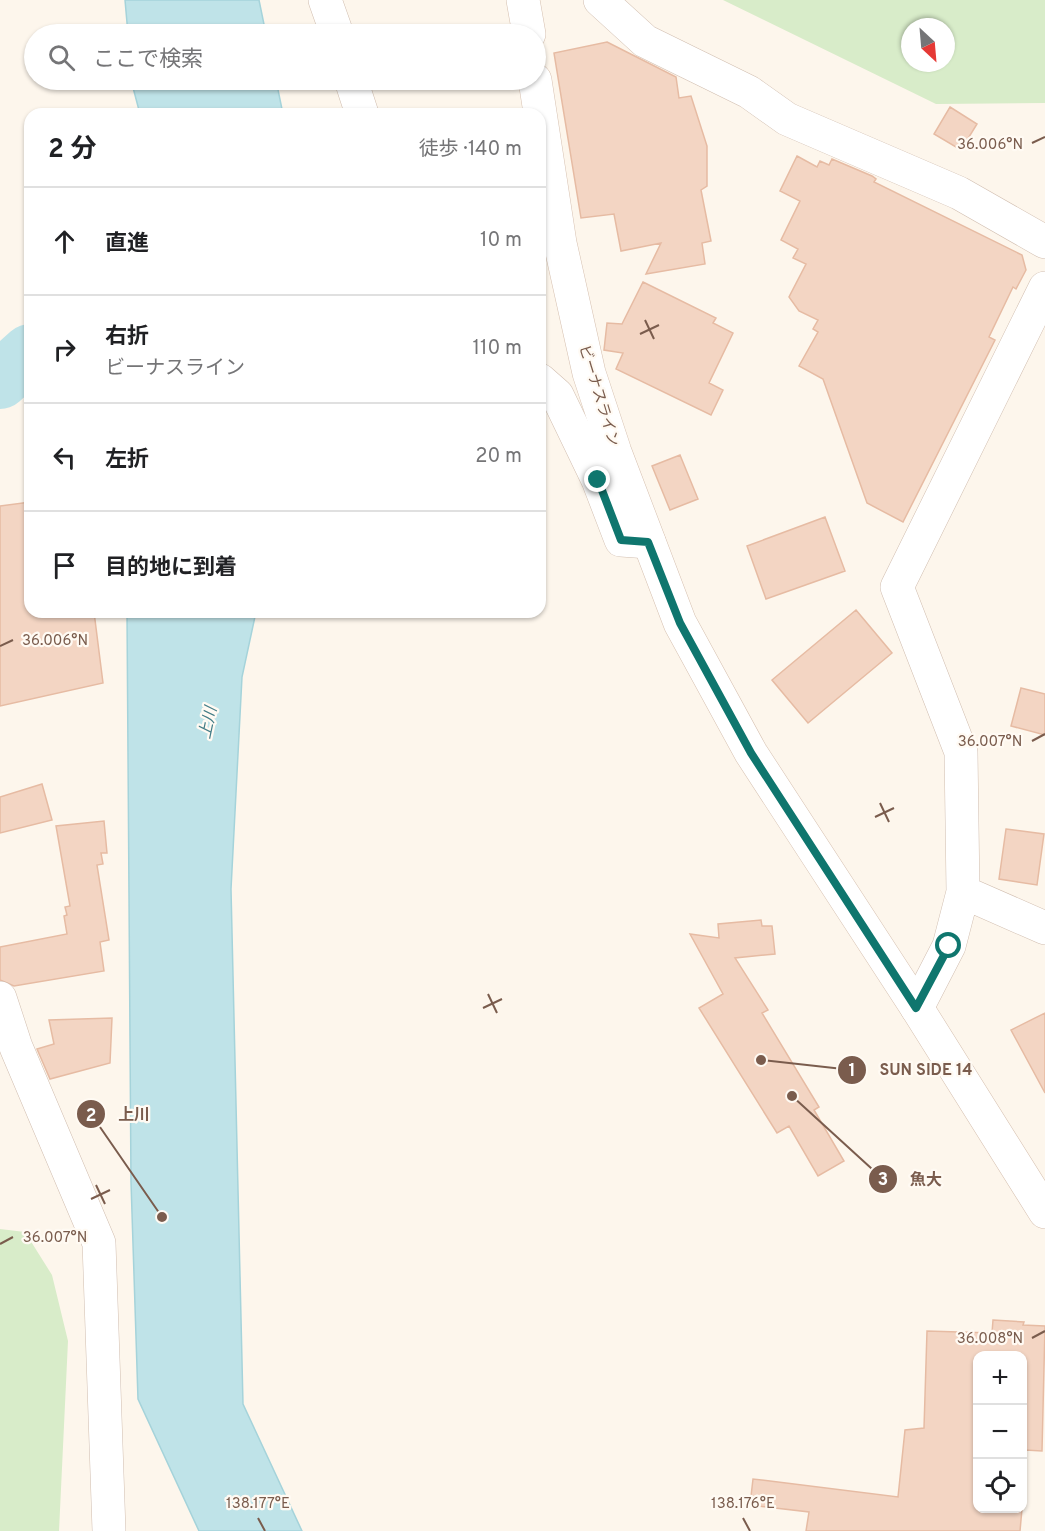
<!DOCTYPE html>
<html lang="ja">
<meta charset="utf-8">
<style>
body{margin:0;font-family:Overpass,"Noto Sans JP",sans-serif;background:#f2f2f2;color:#202124}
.controls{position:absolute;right:18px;bottom:18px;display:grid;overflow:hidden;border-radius:12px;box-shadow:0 2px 4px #0004}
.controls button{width:54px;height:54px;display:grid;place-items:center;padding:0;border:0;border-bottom:2px solid #e0e0e0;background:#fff;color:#202124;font:30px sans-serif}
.compass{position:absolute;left:901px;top:18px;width:54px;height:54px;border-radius:50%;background:#fff;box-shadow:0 2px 4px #0004;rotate:154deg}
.stop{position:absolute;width:18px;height:18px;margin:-14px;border:4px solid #0f766e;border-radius:50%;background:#fff}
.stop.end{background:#0f766e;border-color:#fff;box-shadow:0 2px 6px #0008}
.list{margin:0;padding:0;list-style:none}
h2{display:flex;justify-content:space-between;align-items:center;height:78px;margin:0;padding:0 24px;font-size:26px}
h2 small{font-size:20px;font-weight:400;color:#757577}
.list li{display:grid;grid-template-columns:39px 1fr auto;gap:18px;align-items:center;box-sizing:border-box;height:108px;padding:0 24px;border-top:2px solid #e0e0e0}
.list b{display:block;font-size:22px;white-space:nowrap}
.list p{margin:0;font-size:20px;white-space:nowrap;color:#757577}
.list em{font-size:20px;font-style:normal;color:#757577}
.icon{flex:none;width:33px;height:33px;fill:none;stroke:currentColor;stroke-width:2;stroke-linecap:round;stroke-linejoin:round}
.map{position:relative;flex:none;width:1045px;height:1531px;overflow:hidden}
.search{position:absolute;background:#fff;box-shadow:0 2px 4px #0004;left:24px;top:24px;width:522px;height:66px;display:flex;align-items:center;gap:15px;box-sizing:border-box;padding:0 21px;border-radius:33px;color:#757577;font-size:22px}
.panel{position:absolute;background:#fff;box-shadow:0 2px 4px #0004;left:24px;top:108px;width:522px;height:510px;border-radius:18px}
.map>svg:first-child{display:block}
.green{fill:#d8ecc9;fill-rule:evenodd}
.water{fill:#bfe3e8;stroke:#a5d3da;stroke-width:1.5}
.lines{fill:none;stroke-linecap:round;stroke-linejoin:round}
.river{stroke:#bfe3e8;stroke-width:58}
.building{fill:#f3d5c3;stroke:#e6bba3;stroke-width:1.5}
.street-casing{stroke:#d1beb0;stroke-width:34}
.secondary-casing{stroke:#d6c0b0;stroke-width:34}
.street{stroke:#fff;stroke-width:33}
.secondary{stroke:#fff;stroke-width:33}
.route{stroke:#0f766e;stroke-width:8}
.ticks{fill:none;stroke:#7a5c4d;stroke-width:2}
.labels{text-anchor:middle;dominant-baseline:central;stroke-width:4.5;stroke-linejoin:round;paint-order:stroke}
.street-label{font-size:15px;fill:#7a5c4d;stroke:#fffaf3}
.water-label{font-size:16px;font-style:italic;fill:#437c86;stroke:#fffaf3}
.ticks-label{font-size:15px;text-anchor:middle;fill:#7a5c4d;stroke:#fffaf3;stroke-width:4.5;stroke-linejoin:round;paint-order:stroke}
.leader{fill:none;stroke:#7a5c4d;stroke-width:2}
.callout-dot{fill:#7a5c4d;stroke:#fffaf3;stroke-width:2}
.mark-label{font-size:18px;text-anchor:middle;font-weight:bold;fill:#fff}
.callout-label{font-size:16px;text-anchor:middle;font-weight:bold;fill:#7a5c4d;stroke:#fffaf3;stroke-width:4.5;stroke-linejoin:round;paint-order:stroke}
</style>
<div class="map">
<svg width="1045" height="1531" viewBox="0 0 1045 1531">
<rect width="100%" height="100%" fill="#fdf6ec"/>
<!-- green -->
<path class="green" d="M723 0H1045V103L936 104ZM910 27H946V63H910Z
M0 1229 25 1232 52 1275 68 1341 59 1531H0Z"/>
<!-- water -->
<path class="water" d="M125 0H259L266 34H128Z
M131 80H276L283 114H140Z
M127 612H256L242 677 231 889 243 1404 302 1531H199L138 1399 131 1182Z"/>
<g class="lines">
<!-- river -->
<path class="river" d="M0 380 30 353"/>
</g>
<!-- building -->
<path class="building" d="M607 42 676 77 679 98 691 96 707 146V186L701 190 711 241 702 243 705 264 646 274 661 243 621 251 614 214 581 218 554 53Z
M950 107 977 124 961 150 934 134Z
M797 156 817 167 820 161 829 165 832 159 872 176 876 179 874 182 1022 255 1026 270 1016 289 1013 287 989 337 995 340 903 522 867 503 823 379 799 366 818 332 813 329 818 320 799 311 789 297 806 264 793 258 798 249 781 240 800 201 780 191Z
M643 282 716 318 713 323 733 333 709 383 723 390 711 415 616 369 623 353 604 350 607 323 622 324Z
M680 455 698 499 670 510 652 466Z
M30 502V612H94L103 683 0 706V506Z
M825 517 845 571 766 599 747 546Z
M856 610 892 653 808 723 772 680Z
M1021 688 1045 694V735L1011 726Z
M42 784 52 820 0 833V797Z
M104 821 107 853H101L103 864 97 865 109 940 100 942 104 971 14 986 0 980V947L67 934 64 916 67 915 65 907 70 906 56 826Z
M1006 829 1044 834 1037 885 999 879Z
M761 920 762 926H772L775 954 735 958 768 1010 762 1013 819 1107 814 1110 844 1161 818 1176 789 1126 777 1133 699 1008 723 994 690 934 719 938 718 924Z
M1045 1013V1093L1011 1030Z
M112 1018 110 1063 50 1079 37 1049 54 1044 49 1020Z
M993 1320 1024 1322 1023 1325 1045 1326 1042 1451 1025 1450 1023 1493V1356H978V1509H1022L1020 1531H806L809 1512 750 1505 753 1479 898 1497 905 1430 924 1428 927 1331 992 1333Z"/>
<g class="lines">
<defs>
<path id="street" d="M325 0 337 34
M600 0 645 41 749 92 787 119 959 193 1045 242
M351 80 362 114
M540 380 557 395 598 480 621 540 649 542
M963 892 1045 928
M0 998 16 1047 99 1243 109 1531
M917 1008 949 946 963 892 961 752 897 587 1045 288"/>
<path id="secondary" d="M523 0 529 34
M535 80 560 243 589 373 615 452 680 623 751 753 917 1008 1045 1212"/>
</defs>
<!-- street casing -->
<use href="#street" class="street-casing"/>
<!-- secondary casing -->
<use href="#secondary" class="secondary-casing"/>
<!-- street -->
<use href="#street" class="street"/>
<!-- secondary -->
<use href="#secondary" class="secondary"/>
</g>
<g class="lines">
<!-- route -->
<path class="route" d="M598 480 621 540 648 542 680 623 751 753 916 1008 949 946"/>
</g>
<!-- ticks -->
<path class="ticks" d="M1032 143 1045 137M645 320 654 339M640 334 659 325M0 646 13 640M1032 741 1045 734M880 803 889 822M875 817 894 808M488 994 497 1013M483 1008 502 999M96 1185 105 1204M91 1199 110 1190M0 1244 13 1237M1032 1338 1045 1331M258 1518 265 1531M743 1518 750 1531"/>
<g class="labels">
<!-- street labels -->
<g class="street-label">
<text transform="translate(598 396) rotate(73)">ビーナスライン</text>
</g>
<!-- water labels -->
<g class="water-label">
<text transform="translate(209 723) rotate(-78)">上川</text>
</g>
</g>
<g class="ticks-label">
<text x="990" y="149">36.006°N</text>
<text x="55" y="645">36.006°N</text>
<text x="990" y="746">36.007°N</text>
<text x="55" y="1242">36.007°N</text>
<text x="990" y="1343">36.008°N</text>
<text x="258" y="1508">138.177°E</text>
<text x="743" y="1508">138.176°E</text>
</g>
<!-- callouts -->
<path class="leader" d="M761 1060L852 1070M162 1217L91 1114M792 1096L883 1179"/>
<g class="callout-dot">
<circle cx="761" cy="1060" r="6"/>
<circle cx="162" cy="1217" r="6"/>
<circle cx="792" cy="1096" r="6"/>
<circle cx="852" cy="1070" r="15"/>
<circle cx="91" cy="1114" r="15"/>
<circle cx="883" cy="1179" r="15"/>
</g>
<g class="mark-label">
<text x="852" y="1076">1</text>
<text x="91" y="1121">2</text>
<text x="883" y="1185">3</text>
</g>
<g class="callout-label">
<text x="926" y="1075">SUN SIDE 14</text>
<text x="134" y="1120">上川</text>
<text x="926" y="1185">魚大</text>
</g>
</svg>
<div class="controls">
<button>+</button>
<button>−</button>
<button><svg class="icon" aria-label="locate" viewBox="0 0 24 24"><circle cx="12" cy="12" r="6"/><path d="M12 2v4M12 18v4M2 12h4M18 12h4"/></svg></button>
</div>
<svg class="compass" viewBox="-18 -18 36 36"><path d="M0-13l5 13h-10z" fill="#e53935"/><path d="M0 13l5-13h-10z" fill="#757577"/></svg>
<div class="stop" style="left:949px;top:946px"></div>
<div class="stop end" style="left:598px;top:480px"></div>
<div class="search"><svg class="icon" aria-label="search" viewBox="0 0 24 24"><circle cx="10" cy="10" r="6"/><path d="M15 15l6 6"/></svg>ここで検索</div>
<section class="panel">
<h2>2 分<small>徒歩 · 140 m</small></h2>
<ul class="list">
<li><svg class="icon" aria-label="ahead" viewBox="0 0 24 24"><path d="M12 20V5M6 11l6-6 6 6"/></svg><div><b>直進</b></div><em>10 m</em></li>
<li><svg class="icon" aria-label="right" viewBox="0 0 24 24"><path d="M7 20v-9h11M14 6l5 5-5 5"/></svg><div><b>右折</b><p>ビーナスライン</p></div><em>110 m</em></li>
<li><svg class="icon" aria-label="left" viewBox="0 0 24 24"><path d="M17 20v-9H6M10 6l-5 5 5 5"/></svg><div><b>左折</b></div><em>20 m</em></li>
<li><svg class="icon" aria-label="arrive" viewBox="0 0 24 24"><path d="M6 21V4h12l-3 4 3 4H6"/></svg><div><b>目的地に到着</b></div></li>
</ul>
</section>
</div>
